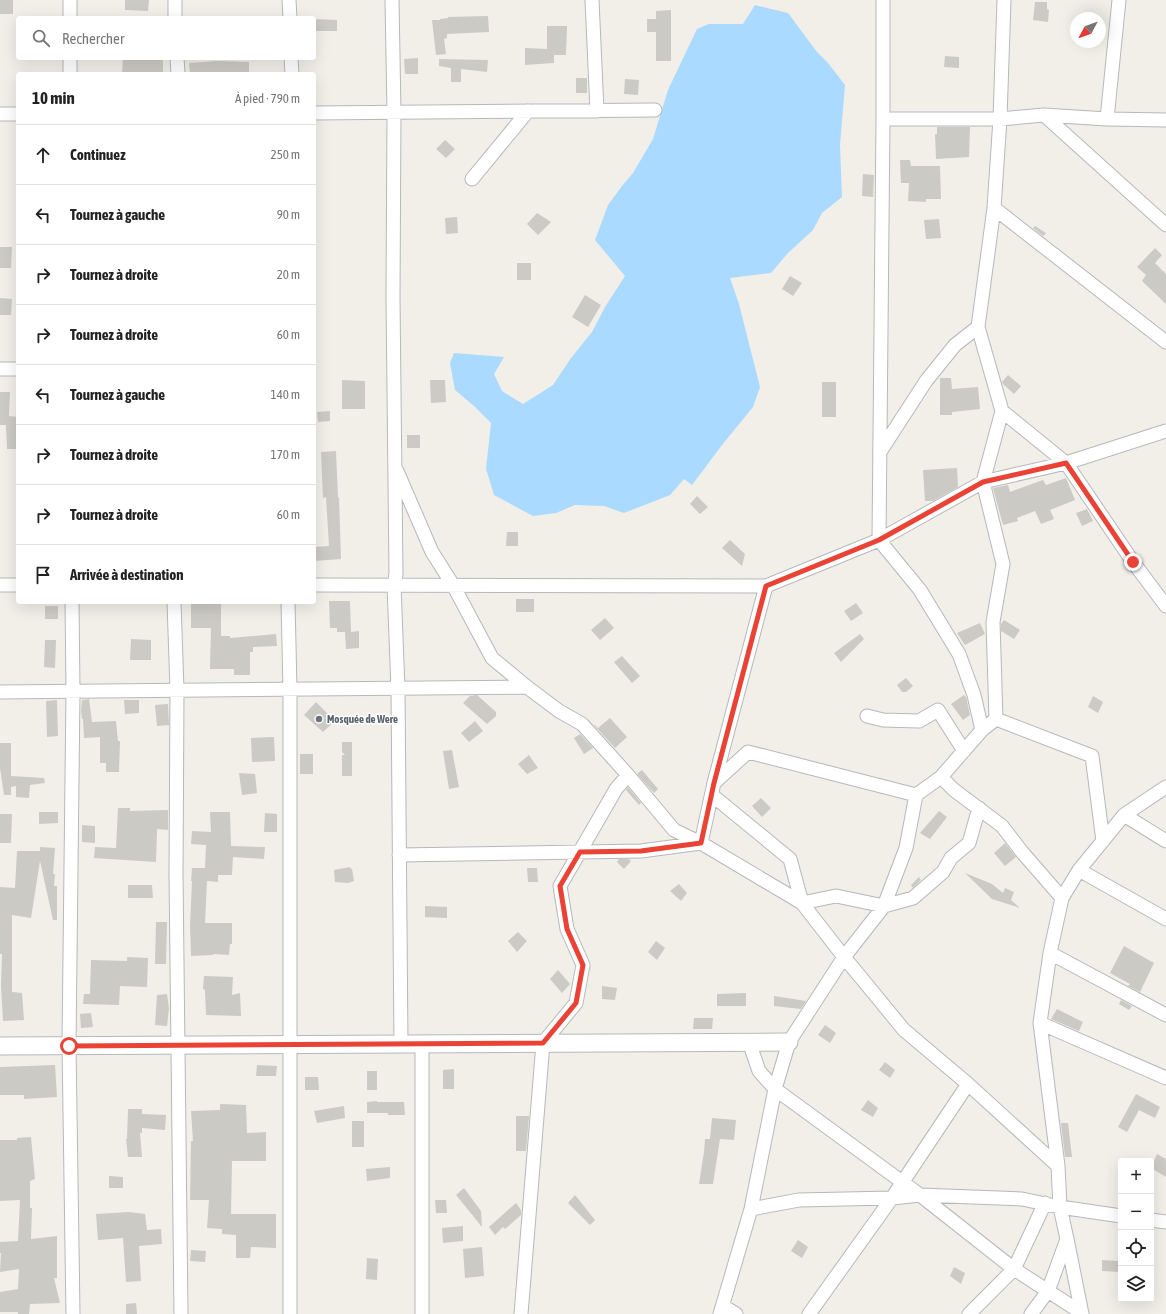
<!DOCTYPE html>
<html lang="fr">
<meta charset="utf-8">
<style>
body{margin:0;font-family:"Asap Condensed",sans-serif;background:#f2f2f2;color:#222}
.controls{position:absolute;right:12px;bottom:12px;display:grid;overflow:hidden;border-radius:4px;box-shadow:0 4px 16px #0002}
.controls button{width:36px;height:36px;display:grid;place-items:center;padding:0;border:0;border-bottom:1px solid #e0e0e0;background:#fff;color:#222;font:20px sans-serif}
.compass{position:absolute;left:1070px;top:12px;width:36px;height:36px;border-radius:50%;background:#fff;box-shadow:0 4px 16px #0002;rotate:229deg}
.stop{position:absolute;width:12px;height:12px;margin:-9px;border:3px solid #ea4335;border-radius:50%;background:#fff}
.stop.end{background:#ea4335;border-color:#fff;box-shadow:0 1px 4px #0008}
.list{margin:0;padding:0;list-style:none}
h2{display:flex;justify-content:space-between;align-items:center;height:52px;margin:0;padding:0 16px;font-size:17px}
h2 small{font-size:13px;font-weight:400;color:#767676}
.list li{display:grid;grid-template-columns:26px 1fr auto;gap:12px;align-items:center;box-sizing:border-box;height:60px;padding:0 16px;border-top:1px solid #e0e0e0}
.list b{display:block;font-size:15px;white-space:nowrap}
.list em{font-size:13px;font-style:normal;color:#767676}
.icon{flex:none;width:22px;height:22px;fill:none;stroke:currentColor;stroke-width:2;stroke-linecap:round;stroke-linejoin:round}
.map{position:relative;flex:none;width:1166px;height:1314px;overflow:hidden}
.search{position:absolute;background:#fff;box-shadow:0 4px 16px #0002;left:16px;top:16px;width:300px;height:44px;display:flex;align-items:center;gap:10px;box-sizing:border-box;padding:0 14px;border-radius:4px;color:#767676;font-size:15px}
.panel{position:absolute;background:#fff;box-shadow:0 4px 16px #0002;left:16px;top:72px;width:300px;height:532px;border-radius:4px}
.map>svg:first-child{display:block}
.water{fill:#aadaff}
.building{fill:#cccac5}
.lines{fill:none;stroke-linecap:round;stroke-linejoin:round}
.minor-casing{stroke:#b5b8bc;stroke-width:15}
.tertiary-casing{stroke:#b5b8bc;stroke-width:19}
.minor{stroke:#fff;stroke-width:13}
.tertiary{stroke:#fff;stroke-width:17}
.route{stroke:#ea4335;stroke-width:5}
.worship-dot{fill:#6b7280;stroke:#fff;stroke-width:1.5}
.labels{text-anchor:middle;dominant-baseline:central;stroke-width:3;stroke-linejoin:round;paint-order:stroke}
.worship-label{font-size:11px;font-weight:bold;fill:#5b616d;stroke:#fff;text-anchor:start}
</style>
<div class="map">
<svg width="1166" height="1314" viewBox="0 0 1166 1314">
<rect width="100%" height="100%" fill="#f1efe8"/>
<!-- water -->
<path class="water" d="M755 5 788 13 817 52 828 63 845 85 840 145 842 197 822 213 813 230 788 253 771 273 730 278 739 304 760 387 753 407 722 445 692 485 684 479 670 495 624 513 604 506 575 505 556 513 533 516 494 495 486 469 491 423 474 406 455 390 450 363 454 353 504 357 494 374 502 391 523 404 553 385 571 358 592 332 605 307 625 276 595 240 608 205 622 186 633 173 653 139 668 90 697 29 709 24H743Z"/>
<!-- building -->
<path class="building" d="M0 0H13V14H0Z
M125 0H149L148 11 125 10Z
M1035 2H1047V9L1049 10 1048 22 1033 20Z
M671 10V61H656V32H647V19H656V11Z
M488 16 489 32 447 34V38L444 39 446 54 436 55 432 20H440V19L448 18V17Z
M314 19 337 20V31H314Z
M547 26H567L566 55H554V63L525 65V48L547 49Z
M945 56 959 57V68L944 67Z
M123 58H163V74H122Z
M418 58V74H405L404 59Z
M439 59 488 60 487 72 461 69V82H451V68L439 66Z
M217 61 249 62V74H190L189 63Z
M576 78H587V93H576Z
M625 79 639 80 638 95 624 94Z
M937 127H970L969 157 936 159 935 134H937Z
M445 140 455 149 446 158 436 149Z
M900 160H910L911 166H940L941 199H926V202L908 201 909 183H901Z
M863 174 874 175 873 197 862 196Z
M537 213 551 222 538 235 527 224Z
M457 217 458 233 446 234 445 218Z
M939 219 941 238 926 239 924 220Z
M1035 226 1046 233 1043 236 1033 228Z
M0 247H12L11 268H0Z
M1155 248 1162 255 1155 263 1166 274V304L1142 281 1146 275 1137 267Z
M517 263H531V280H517Z
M790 276 802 283 793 296 782 289Z
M585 295 601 305 588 327 572 317Z
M0 298 12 299 11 315H0Z
M1008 375 1021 386 1014 394 1003 384 1002 382Z
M940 378H951L952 389 978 387 980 409 952 412V415H940Z
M342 380 365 381V409H342Z
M430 380H445L446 402 431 403Z
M822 382H836V417H822Z
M0 392H10L9 416 18 417V449H7L6 425H0Z
M330 411V421L318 422 317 412Z
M407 435H420V448H407Z
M336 451 338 498 339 497 341 559 314 561V547L329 546 326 497 323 498 321 452Z
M957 468 958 487 933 501H925L923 470Z
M1066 478 1075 500 1050 510 1054 519 1041 524 1035 511 1017 518 1018 521 1003 525 993 488 1008 485 1010 492 1043 480 1046 485Z
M697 496 708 507 700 514 690 504Z
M1087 509 1093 521 1082 526 1076 513Z
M507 532H518V546H506Z
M730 540 745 554 742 566 722 548Z
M516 599H534V612H516Z
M329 601H350L351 632 359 631V648L346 649 345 632H337V628H330Z
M191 602H221V636H230V638L276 634 277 646 253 647V652H250V675H234V669H210L211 628H191Z
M856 603 863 613 851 621 844 611Z
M45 606H58V619H45Z
M605 618 614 628 600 640 591 630Z
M1004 620 1020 630 1014 639 1001 631V624Z
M980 623 985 634 965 645 957 633Z
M860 634 864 639 841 662 834 653Z
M131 639 151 640V660H130Z
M45 640H56L55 668 44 667Z
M622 656 640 676 632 683 614 662Z
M906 678 913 686 906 692H902L897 685Z
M477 695 496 712V716L487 724 463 703 470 696Z
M964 695 966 697 970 715 963 720 951 704Z
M1093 696 1103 702 1098 713 1088 707Z
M89 699 92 722 116 721 118 741H120L119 772H106V763H100V737L84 738 83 719H82L81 711 82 700Z
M57 700 58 736 47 737 46 701Z
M124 700H139V713L125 714Z
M316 702 335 721 323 732 304 715Z
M168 704 169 725 157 726 155 705Z
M610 718 627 737 615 748 594 725H595L598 728Z
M475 721 483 731 469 742 461 733Z
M580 734 593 748 584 754 574 738Z
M274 737 275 761 252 762 251 738Z
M342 742H352V776H342V755H345L342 752Z
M0 743H11V776L44 778 45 783 30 785 29 798 16 797V786L11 787V795H4L0 768Z
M452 750 459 787 449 789 443 751Z
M300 754H313V774H300Z
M529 755 538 768 527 774 518 764Z
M642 770 658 789 654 793 637 774Z
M239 773 255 774 257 793 242 795Z
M628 787 641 803 639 805 626 790Z
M761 798 771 808 762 817 752 806Z
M118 808H130V811L168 810V830L157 829 156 862 94 858 95 847 116 848Z
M939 811 947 817 930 839 920 833Z
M39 812H58V823L39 824Z
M210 812H230L231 846 265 847 264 859 233 857 232 875H218V882L207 881 205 923H232V944H230L229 955 213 954V955L191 956 190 925 192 881H191L192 868H205L206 845 191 844 192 831 211 832Z
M265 813 277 814V832H264Z
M0 814H12L11 843H0Z
M82 825 95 826V843L82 842Z
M1005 843 1016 857 1005 866 994 853Z
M40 847 55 848 53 874H55L54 886H57V920H53L40 861 31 918 12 915V992L22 993 24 1020 3 1021 1 986 2 954H0V887L15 888 17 851H40Z
M619 859H628L631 861 624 869 617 862Z
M350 867V868L352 869 354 881 348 883 335 882 334 870Z
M527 868H537L538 882H528Z
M965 873 992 884 1003 893 1005 888 1014 892 1011 900 1020 908 992 899Z
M919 877 921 880 913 888 911 885Z
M679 884 687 893 681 901 670 891Z
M128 885H152L153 898H128Z
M425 906 447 907V918L425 917Z
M156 922H167L166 964H155Z
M518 932 527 941 517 952 508 941Z
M656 941 665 948 657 960 648 952Z
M1124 946 1154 963 1140 992 1128 986 1130 984 1110 973Z
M127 957 148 958 147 987 120 986 119 1005 83 1004 84 994H90L91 960 127 961Z
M558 970 570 984 562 993 550 979Z
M204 976 233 977 232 995 240 993 241 1016 206 1015 205 990 203 989Z
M602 986 617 988 615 1000 602 999Z
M746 993V1006H717V994Z
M167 994 169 1008 167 1026 155 1025 157 995Z
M774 996 806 1001 801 1009 774 1006Z
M1121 1000 1132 1006 1129 1010 1119 1004Z
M1057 1009 1083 1022 1079 1031 1051 1019Z
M91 1013 93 1027 81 1028 80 1014Z
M694 1018H713L712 1029H693Z
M825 1025 836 1033 830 1043 818 1035Z
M885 1062 895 1070 890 1078 879 1070Z
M55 1065 57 1097 24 1099V1095H0V1067Z
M257 1065 277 1066 276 1076H256Z
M454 1069V1089H443V1070Z
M367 1071H377V1090H367Z
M305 1077H318L319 1090H305Z
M1136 1094 1160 1107 1155 1118 1139 1110 1127 1132 1118 1127Z
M868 1100 878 1108 873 1117 861 1110Z
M377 1101V1102H404L405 1115H388V1113H367V1102Z
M220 1104 246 1105 247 1133 266 1132V1161H232L231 1214H276V1248L251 1247 250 1258H236V1235L222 1234V1229L207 1228 209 1200H190L191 1141H193L191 1111 220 1110Z
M344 1106 345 1118 317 1123 314 1111Z
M128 1109H142V1114L166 1115 165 1130 142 1128V1133H140L142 1157H128L126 1139H127Z
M516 1116H529L526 1151H516Z
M712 1118 736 1120 734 1140 720 1139 713 1184H699L704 1152 705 1139H710Z
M352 1121H364V1147H352Z
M1061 1123H1068L1072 1157H1065Z
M31 1137 35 1179 30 1181V1208H32L31 1239 57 1236V1278H54L60 1303 30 1304 29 1314H18V1312H0V1292L18 1289 19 1269 0 1272 1 1253H0V1242L18 1241 20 1200 0 1201V1140H17V1138Z
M1157 1154 1166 1159V1177L1151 1168Z
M390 1167V1178L367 1181 366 1169Z
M109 1176 123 1177V1188H109Z
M464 1188 481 1211 482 1227 456 1195Z
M575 1195 595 1220 590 1225 568 1203Z
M435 1200H446L447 1213H436Z
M516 1203 521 1210V1215L505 1229 503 1227 495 1235 489 1227Z
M129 1212 145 1214 147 1230 161 1229 162 1244 139 1246 141 1281 126 1282 123 1238 98 1240 96 1214Z
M463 1226V1241L443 1243 442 1228Z
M798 1240 808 1247 802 1258 791 1251Z
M482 1247 484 1276 465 1278 463 1249Z
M191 1250 206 1251 205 1262 190 1261Z
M367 1258 378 1259 377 1280 366 1279Z
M1102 1260 1119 1261V1272L1102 1271Z
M954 1267 965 1273 961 1284 950 1276Z
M136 1303 137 1314H126V1304Z"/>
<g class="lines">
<defs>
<path id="minor" d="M70 0V18
M175 0V18
M289 0 290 18
M392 0 394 112 393 297 396 574 394 585 398 689 401 1044
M592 0 597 111
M883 0V119L879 540 920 590 959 654 974 695 982 730
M70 58V74
M177 58 178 74
M291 58 292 74
M314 113 655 110
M0 114H18
M1044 115 1166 225
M883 119H1000L1044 115 1107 119 1166 120
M1107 119 1119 0
M472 179 528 111
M994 208 1166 342
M0 369H18
M1002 411 1066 463 1133 562 1166 606
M880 452 926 381 955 345 978 327
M397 471 432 552 453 585 492 658 527 687 559 711 582 724 628 775 674 830 701 843 714 783 766 586
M0 585H18
M314 585 766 586 879 540 983 482 1066 463 1166 431
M72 602 73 691 69 1045 73 1314
M174 602 177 690 176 875 181 1314
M288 602 290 689V1314
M0 692 527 687
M867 716 883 720 919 721 938 710 964 751
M996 719 1092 756 1103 841
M941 777 954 790 1002 826 1022 852 1062 898
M714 783 748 752 916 795
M712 795 790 859 802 903 836 896 884 906 913 898 943 872 951 858 969 843 979 808
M1124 815 1166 841
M399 855 641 851 701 843 802 903 844 957 904 1030 968 1084 1058 1166
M1079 870 1166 919
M1050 953 1166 1015
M1040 1023 1166 1078
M749 1042 759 1071 775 1089 920 1195 1014 1269 1082 1313
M751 1209 799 1200 892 1198 920 1195 1022 1199 1060 1207 1121 1216
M1151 1220 1166 1222
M723 1306 736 1314
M422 1314V1044
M521 1314 543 1043 576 1003 583 965 567 929 560 886 616 789 628 775
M720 1314 751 1209 775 1089 789 1042 844 957 884 906 906 848 916 795 941 777 982 730 996 719 993 622 1003 564 983 482 1002 411 978 327 994 208 1000 119 1004 0
M809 1314 892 1198 968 1084
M969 1314 1014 1269 1045 1203
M1031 1314 1048 1291 1067 1239
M1082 1314 1067 1239 1060 1207 1058 1166 1040 1023 1050 953 1062 898 1079 870 1124 815 1166 787"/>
<path id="tertiary" d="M0 1046 789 1042"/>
</defs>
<!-- minor casing -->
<use href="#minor" class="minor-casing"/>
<!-- tertiary casing -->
<use href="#tertiary" class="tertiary-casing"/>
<!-- minor -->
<use href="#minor" class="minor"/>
<!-- tertiary -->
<use href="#tertiary" class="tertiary"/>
</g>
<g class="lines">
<!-- route -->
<path class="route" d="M69 1046 543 1043 576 1003 583 965 567 929 560 886 580 852 641 851 701 843 714 783 766 586 879 540 983 482 1066 463 1133 562"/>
</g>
<!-- markers -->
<circle class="worship-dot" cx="319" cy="719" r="4"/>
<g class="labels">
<!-- worship labels -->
<g class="worship-label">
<text x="327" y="719">Mosquée de Were</text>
</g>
</g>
</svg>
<div class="controls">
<button>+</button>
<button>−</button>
<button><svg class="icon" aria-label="locate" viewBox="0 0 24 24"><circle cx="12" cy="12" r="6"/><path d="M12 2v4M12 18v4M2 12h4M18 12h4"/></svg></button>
<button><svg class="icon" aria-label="layers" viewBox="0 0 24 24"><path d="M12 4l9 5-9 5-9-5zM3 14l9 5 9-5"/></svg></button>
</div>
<svg class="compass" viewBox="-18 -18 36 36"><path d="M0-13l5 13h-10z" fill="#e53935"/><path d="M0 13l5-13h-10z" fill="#767676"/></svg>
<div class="stop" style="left:69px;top:1046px"></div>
<div class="stop end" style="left:1133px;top:562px"></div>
<div class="search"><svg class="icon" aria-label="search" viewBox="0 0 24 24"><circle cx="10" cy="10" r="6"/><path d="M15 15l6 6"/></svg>Rechercher</div>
<section class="panel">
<h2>10 min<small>À pied · 790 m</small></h2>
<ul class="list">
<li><svg class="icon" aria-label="ahead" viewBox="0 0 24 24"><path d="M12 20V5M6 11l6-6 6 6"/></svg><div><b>Continuez</b></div><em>250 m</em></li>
<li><svg class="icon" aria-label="left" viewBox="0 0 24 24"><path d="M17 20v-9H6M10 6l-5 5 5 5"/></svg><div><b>Tournez à gauche</b></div><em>90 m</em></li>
<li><svg class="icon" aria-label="right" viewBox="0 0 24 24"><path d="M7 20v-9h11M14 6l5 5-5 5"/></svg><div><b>Tournez à droite</b></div><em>20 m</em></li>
<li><svg class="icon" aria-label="right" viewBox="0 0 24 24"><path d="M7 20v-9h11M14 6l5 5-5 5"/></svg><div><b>Tournez à droite</b></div><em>60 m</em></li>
<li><svg class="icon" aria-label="left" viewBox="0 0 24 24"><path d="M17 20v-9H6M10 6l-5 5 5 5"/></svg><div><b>Tournez à gauche</b></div><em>140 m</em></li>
<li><svg class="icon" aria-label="right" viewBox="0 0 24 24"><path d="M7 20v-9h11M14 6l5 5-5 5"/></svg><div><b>Tournez à droite</b></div><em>170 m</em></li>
<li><svg class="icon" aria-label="right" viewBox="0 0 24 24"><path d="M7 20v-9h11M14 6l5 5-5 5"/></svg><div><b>Tournez à droite</b></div><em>60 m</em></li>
<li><svg class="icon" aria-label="arrive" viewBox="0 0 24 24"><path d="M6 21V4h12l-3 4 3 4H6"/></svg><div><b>Arrivée à destination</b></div></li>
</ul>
</section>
</div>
